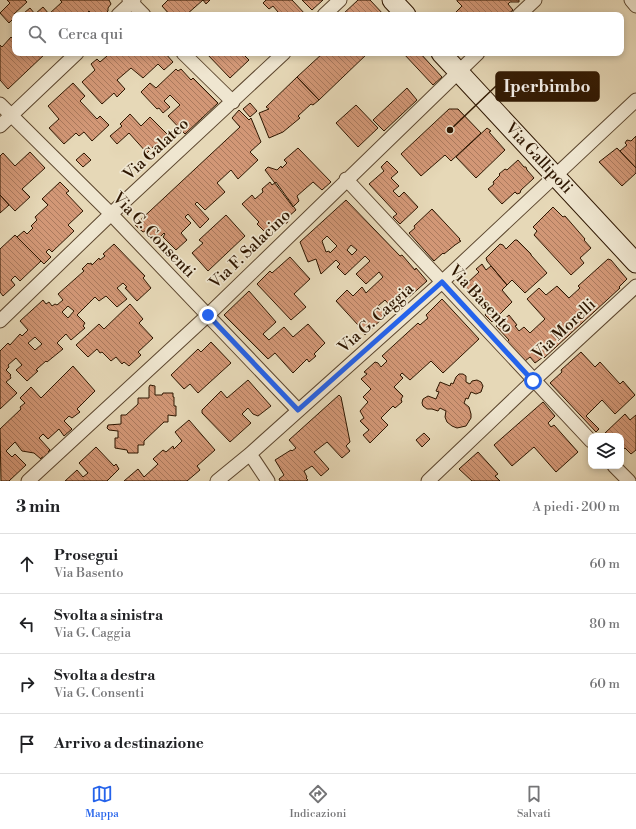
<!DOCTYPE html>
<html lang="it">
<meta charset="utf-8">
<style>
body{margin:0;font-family:"Libre Bodoni",serif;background:#f6f6f6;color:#202124}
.controls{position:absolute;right:12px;bottom:12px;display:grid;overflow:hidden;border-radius:8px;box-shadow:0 2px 6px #0003}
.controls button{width:36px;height:36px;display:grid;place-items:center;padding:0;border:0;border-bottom:1px solid #e0e0e0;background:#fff;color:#202124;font:20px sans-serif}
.stop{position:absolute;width:12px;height:12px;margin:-9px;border:3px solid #2563eb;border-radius:50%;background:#fff}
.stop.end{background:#2563eb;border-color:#fff;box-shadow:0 1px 4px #0008}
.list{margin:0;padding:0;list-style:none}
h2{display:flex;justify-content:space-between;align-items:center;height:52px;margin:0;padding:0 16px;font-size:17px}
h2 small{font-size:13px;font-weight:400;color:#757577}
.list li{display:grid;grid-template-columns:26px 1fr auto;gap:12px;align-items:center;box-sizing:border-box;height:60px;padding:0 16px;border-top:1px solid #e0e0e0}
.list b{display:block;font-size:15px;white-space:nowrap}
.list p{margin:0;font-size:13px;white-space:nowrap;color:#757577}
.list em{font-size:13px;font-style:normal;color:#757577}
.icon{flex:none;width:22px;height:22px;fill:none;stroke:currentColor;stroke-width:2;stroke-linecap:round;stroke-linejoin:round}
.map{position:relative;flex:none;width:636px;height:481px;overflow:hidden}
.search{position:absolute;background:#fff;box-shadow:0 2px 6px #0003;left:12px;right:12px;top:12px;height:44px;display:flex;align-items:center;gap:10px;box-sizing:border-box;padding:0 14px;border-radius:8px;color:#757577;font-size:15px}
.sheet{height:292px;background:#fff}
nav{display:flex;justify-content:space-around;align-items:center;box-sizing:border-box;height:56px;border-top:1px solid #e0e0e0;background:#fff;font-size:11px;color:#757577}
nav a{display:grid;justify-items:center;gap:2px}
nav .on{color:#2563eb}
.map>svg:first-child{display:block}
.building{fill:url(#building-back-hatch);stroke:#2e1600;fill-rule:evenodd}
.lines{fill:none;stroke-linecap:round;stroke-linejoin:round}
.minor-casing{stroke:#5c462e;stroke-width:15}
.secondary-casing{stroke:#2e1600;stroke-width:21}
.minor{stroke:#efe6d0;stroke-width:13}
.secondary{stroke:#efe6d0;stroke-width:19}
.route{stroke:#2563eb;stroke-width:5}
.labels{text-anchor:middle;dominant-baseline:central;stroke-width:3.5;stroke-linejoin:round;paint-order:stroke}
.street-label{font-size:16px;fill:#2e1600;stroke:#efe6d0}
.leader{fill:none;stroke:#2e1600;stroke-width:1.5}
.callout-dot{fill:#2e1600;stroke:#efe6d0;stroke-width:1.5}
.callout{fill:#2e1600;stroke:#2e1600;stroke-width:1.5}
.callout-label{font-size:17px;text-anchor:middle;font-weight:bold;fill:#fff}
</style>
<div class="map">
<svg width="636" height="481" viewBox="0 0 636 481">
<defs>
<pattern id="building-back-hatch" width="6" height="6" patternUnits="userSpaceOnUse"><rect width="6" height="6" fill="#d29776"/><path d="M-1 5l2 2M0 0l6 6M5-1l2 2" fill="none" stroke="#ab7a5e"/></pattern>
</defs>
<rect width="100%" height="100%" fill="#e6d8b7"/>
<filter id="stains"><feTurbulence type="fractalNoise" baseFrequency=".005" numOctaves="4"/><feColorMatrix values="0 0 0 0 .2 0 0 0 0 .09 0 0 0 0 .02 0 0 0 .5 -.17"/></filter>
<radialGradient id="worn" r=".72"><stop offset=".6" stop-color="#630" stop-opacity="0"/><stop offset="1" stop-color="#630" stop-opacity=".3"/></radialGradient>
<!-- building -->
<path class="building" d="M7 0H25L27 2 14 14 15 17 9 23 0 13 10 3Z
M60 0H109L111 4 108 8V11L104 15H93L89 11 85 15H26L24 13 30 8 35 14 43 7 49 14 62 2Z
M168 0H210L206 4 203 0 186 15H170L162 6Z
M266 0H292L306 15H275L278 12 273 6 269 9 263 3Z
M302 0H323L312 10Z
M358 0H370L384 15H342Z
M457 0H519V2H510L508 4 513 10 507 15H459L456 12 462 6 457 1Z
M11 37 15 41V53H46L8 89 0 80V45L2 47Z
M106 53H165L173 62 164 70 158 64 143 78 131 68 117 80 125 89 117 97 114 93 102 104 82 82 95 70 91 64 97 59 100 62 107 56 105 54Z
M206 53H242L249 60 230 78Z
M323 53H368L319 100 297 77Z
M403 53H420L442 77 433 85Z
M176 69 178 71 181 69 191 80 193 78 218 103 185 134 168 116 180 105 170 95 164 101 170 107 163 113 159 108 157 109 141 92 150 83 156 88Z
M297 77 319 100 313 105 311 104 298 116 300 118 283 132 269 138 259 113 269 109 266 107Z
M73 83 85 96 80 101 97 119 100 116 109 125 92 141 84 132 79 136 76 133 64 144 49 128 59 119 48 106Z
M407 88 417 100 384 131 373 120Z
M250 103 257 111 250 117 243 109Z
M356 105 378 128 358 147 336 123Z
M449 109H458L481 133 451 161 445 155 421 176 401 154Z
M239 110 249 120 251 118 261 142 250 152 258 160 238 179 231 170 217 183 225 192 205 210 197 202 195 204 209 219 200 228 188 214 185 217 191 223 181 233 187 240 176 250 163 237 165 234 164 233 155 242 145 231 143 232 135 225 240 127 232 118Z
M130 114 141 126 150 117 171 138 162 146 160 143 156 146 155 145 147 153 129 133 117 144 110 136 122 126 120 124Z
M487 128 491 131 489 132 505 150 476 178 456 157Z
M636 136V168L620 151 627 145 625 143 627 140 631 141Z
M298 148 331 182 322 190 313 182 297 196 299 201 293 207 265 170 268 167 277 170 281 166 282 168 287 163 284 160Z
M617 148 636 168V173L622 186 599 162Z
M30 152 45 168 22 189 30 197 15 211 0 195V156L3 153 15 166Z
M84 153 91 160 83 167 76 160Z
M518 160 524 167H526L527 170 534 178 521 190 520 193 517 194 515 192 502 204 488 189 494 184 493 182 500 175 499 174 505 169 507 170Z
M387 161 398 172 391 178 399 186 393 191 399 197 404 192 418 207 400 224 393 217 397 214 369 184 384 171 381 167Z
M60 182 69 191 66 193 83 211 68 225 74 231 52 252 49 249 46 252 51 257 44 264 17 237 24 231 27 234 33 228 31 226 37 220 35 217 48 205 42 199Z
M270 182 272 185 276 182 296 210 288 217 289 219 287 223 284 224H280L276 228 278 230 272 236 271 235 269 236 257 224 259 222 242 204 252 195 255 199 263 192 262 189Z
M0 195 9 205 0 213Z
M346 200 400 256 402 255 415 270 416 268 427 281 399 306 398 304 392 308 385 300 378 306 387 314 365 335 358 327 359 326 336 301 347 290 353 296 362 287 366 293 383 277 379 272 366 284 356 274 370 261 365 256 345 275 337 267 340 264 336 260 321 274 316 259 308 262 300 242ZM327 236 337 246 330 253 329 251 326 252 322 241ZM351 245 357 250 352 255 347 250Z
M553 207 563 217 565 216 585 239 584 240 591 248 580 258 584 263 571 275 534 235 537 231 533 227Z
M432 209 460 239 459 240 461 241 455 245 444 254 443 253 434 261 409 233 415 228 414 226Z
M226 215 245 236 208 271 192 253 203 243 199 240Z
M15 235 41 261 20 281 15 276 11 280 15 285 3 296 0 292V249Z
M515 240H517L531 254V255L547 273 525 293 512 280 507 285 487 261 486 258 500 244 503 245 506 249Z
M114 244 145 276 143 278 151 288 137 301 125 288 127 287 123 283 117 288 127 299 117 307 106 296 99 301 95 297 77 315 85 323 83 326 85 328 71 340 66 334 57 343 63 349 47 362 46 361 38 368 36 370 38 371 27 381 16 370 22 365 16 358 8 365 9 367 6 370 11 375 10 376 11 378 6 382 17 393 0 409V351L8 343 10 345 20 334 22 336 28 330 20 321 43 300 46 304 49 302 52 306 55 304 57 305 63 300 58 294 84 271 82 269 88 263 89 264 91 263 92 265 99 258 100 260 105 256 103 254ZM68 306 74 311 68 318 62 312ZM35 337 42 344 35 350 28 343Z
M290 257 310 279 294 294 306 307 291 320 257 284 270 271 272 273Z
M608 259 611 260 627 279 619 287 620 288 544 358 543 357 535 363 530 357 525 361 507 342 509 340 496 326 509 315 517 325 515 326 519 331 524 327 530 333 545 319 527 299 539 288 546 295 557 286 569 298 580 288 578 286Z
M482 264 486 270 491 266 507 285 502 290 512 302 492 322 485 315 488 311 464 286 479 272 476 269Z
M249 291 276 322 263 334 269 340 284 327 293 337 308 324 325 343 314 354 316 356 309 362 307 359 293 373 275 353 268 359 224 315Z
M442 299 479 339 443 373 431 361 410 380 402 373 400 375 403 378 394 387 403 396 401 399 402 402 395 408 393 406 381 418 388 425 370 443 363 435 369 430 360 421 364 418 360 411 368 402 363 397 371 389 361 379 367 374 364 372 375 362 378 363 381 367 387 361 382 356 418 323 420 325 428 318 426 315Z
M130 304 143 319 139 323 153 338 138 352 141 355 129 366 124 362 122 364 116 357 111 361 102 352 100 353 97 349 88 357 76 345 99 324 104 329Z
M211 342 231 363 198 393 190 384 184 389 171 375 198 349 201 352Z
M581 352 595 367 600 362 620 384 623 381 635 395 615 414 602 400 586 416 599 429 596 432 550 383 562 372 561 370Z
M73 366 95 391 77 409 80 412 72 418 69 416 64 421 72 429 64 436 59 429 48 439 43 434 39 438 50 450 48 452 50 453 44 458 42 457 41 459 34 453 22 451 15 442 6 451 12 457 15 454 26 465 9 481H1L0 429 21 409 20 407 25 403 20 398 31 387 41 398Z
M459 374H463L466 376V382L470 384 472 381 477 380 481 382 483 386 481 392 476 394 471 392 468 399 466 398 464 403 469 407 471 414V418L466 426 457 428 452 426 447 422 445 417 446 411 440 408 438 411 432 409H427L423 406 422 403 423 399 428 396 436 399 439 392 436 391 440 382 450 386 451 383 453 384 456 377Z
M248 380 271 406 258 416 253 414 248 408 242 414 251 423 230 442 202 413V410L221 391 227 398Z
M150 385 155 386V395H162L163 393H173V397H174V406H176V416L168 415V422H164L144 441V445H138V453H128L127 450 115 448V438H118V431L109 430 107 428 108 425 121 424V415H126L138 404V398H149V387Z
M339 395 341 397 350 442 346 446 350 451 342 458 327 442 314 452 329 469 321 476 312 466 304 471 307 477 306 478 308 480 306 481H280L279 479 284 475 275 460 291 450 292 451 296 448 289 440Z
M543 402 555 416 548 423 551 427 554 425 578 452 556 472 534 447 512 466 494 445Z
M625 414 630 420 636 415V450L631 454 625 448 621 451V436H608L605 433Z
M189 420 215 450 197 466 200 470 187 481H124L138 469 144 477 158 464 153 459 163 450 166 452 173 446 174 449 182 441 175 432Z
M424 433 430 439 422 447 416 440Z
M96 447 114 466 116 464 119 469 107 481H65L77 470 83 477 88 473 79 463Z
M478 452 498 474 495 476 500 481H472L459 469Z"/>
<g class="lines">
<defs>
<path id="minor" d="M129 0 144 15
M631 0 636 6
M118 15 134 0
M324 15 340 0
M519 15 535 0
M183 53 233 102
M0 104 111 214 298 410
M0 126 77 53
M346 179 591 441
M0 321 111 214 284 53
M250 454 268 481
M614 466 629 481
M28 481 208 315 478 53
M217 481 250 454 442 282 636 100
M428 481 533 381 636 286"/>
<path id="secondary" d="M392 0 406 15
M441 53 636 263"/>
</defs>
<!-- minor casing -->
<use href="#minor" class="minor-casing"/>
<!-- secondary casing -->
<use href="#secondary" class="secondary-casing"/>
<!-- minor -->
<use href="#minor" class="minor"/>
<!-- secondary -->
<use href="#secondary" class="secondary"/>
</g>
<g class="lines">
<!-- route -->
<path class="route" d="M208 315 298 410 442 282 533 381"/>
</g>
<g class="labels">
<!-- street labels -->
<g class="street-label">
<text transform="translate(156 149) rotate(-43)">Via Galateo</text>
<text transform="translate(539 158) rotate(47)">Via Gallipoli</text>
<text transform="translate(154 235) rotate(46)">Via G. Consenti</text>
<text transform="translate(250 249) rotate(-44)">Via F. Salacino</text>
<text transform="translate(481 299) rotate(47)">Via Basento</text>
<text transform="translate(376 318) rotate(-42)">Via G. Caggia</text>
<text transform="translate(564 329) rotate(-43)">Via Morelli</text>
</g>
</g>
<!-- callouts -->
<path class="leader" d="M450 130L496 86"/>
<circle class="callout-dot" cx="450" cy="130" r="4"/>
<rect class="callout" x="496" y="72" width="103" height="29" rx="4"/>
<g class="callout-label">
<text x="547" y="92">Iperbimbo</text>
</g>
<rect width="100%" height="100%" filter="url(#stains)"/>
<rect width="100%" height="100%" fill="url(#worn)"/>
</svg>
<div class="controls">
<button><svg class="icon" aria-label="layers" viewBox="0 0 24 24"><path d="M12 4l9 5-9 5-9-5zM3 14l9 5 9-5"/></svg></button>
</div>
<div class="stop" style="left:533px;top:381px"></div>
<div class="stop end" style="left:208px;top:315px"></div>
<div class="search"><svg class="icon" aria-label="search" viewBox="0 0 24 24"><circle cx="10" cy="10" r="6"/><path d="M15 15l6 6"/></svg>Cerca qui</div>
</div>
<section class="sheet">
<h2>3 min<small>A piedi · 200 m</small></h2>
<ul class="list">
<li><svg class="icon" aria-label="ahead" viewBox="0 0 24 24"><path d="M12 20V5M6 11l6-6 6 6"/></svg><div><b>Prosegui</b><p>Via Basento</p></div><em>60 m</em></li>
<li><svg class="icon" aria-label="left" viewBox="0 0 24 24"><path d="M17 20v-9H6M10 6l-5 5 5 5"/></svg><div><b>Svolta a sinistra</b><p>Via G. Caggia</p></div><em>80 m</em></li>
<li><svg class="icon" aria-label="right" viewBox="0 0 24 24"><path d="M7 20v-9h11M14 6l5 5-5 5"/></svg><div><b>Svolta a destra</b><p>Via G. Consenti</p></div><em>60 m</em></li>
<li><svg class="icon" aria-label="arrive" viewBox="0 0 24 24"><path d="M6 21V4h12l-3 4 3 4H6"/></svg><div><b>Arrivo a destinazione</b></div></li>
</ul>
</section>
<nav>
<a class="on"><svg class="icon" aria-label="map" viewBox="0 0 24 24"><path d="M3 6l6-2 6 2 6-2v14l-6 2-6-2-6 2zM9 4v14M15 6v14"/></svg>Mappa</a>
<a><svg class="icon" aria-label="directions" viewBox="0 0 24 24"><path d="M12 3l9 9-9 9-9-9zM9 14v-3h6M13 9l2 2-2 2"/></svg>Indicazioni</a>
<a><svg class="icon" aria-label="saved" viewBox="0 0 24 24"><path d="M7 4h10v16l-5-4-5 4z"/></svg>Salvati</a>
</nav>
